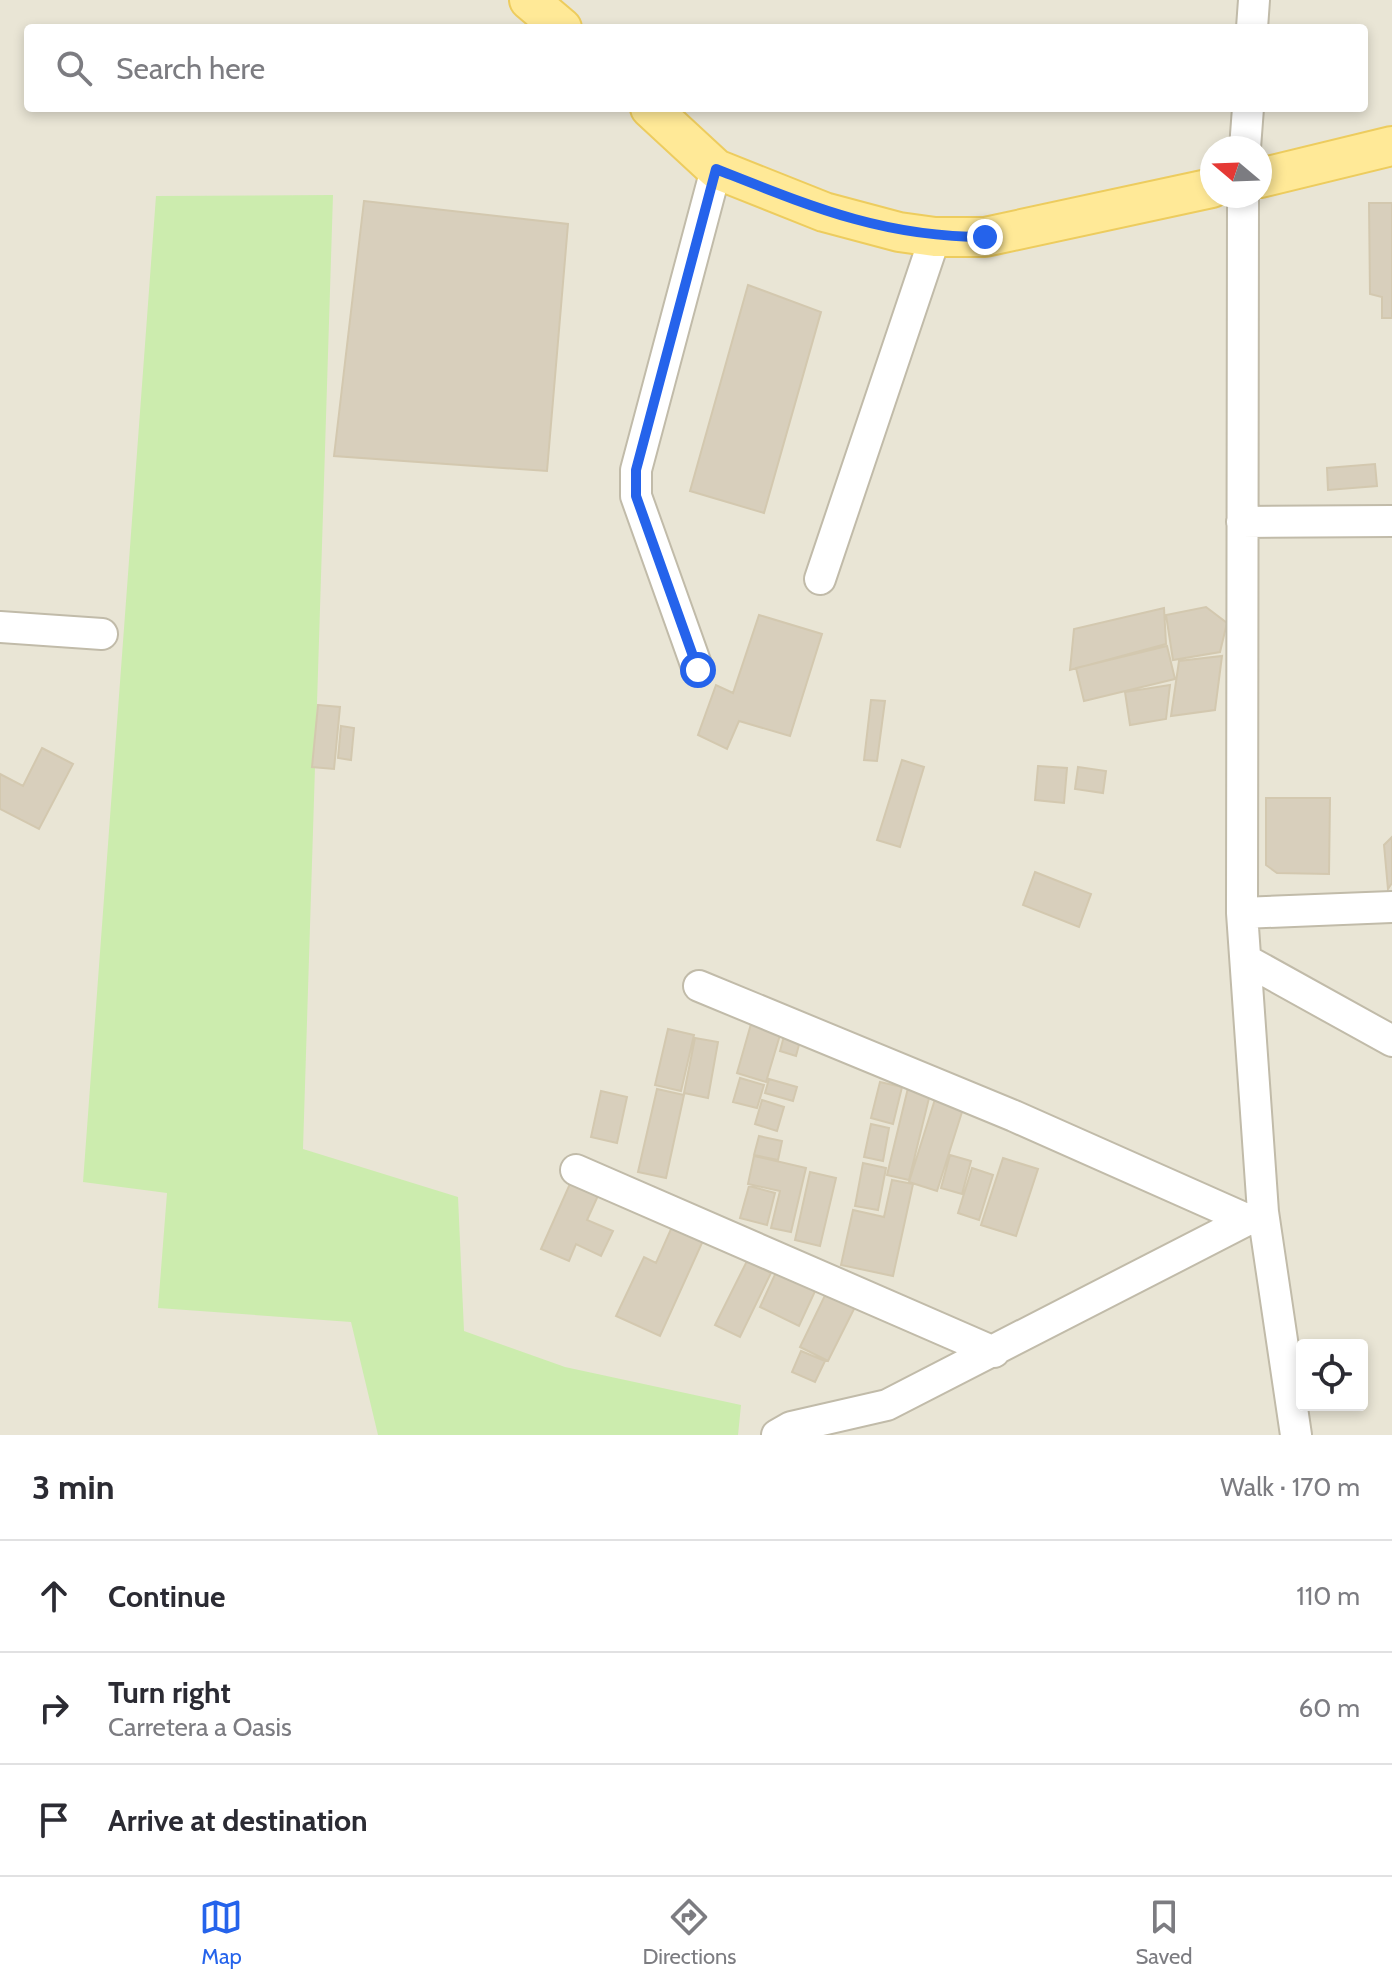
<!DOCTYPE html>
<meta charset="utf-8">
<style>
body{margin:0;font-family:Cabin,sans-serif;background:#f2f2f3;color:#2b2b33}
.controls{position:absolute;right:24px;bottom:24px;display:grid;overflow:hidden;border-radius:8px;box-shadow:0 4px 12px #0003}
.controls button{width:72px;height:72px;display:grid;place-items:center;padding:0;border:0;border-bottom:2px solid #e1e1e2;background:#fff;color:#2b2b33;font:40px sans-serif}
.compass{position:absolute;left:1200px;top:136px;width:72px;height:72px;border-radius:50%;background:#fff;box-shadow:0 4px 12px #0003;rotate:289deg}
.stop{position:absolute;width:24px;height:24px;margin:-18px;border:6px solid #2563eb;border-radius:50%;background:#fff}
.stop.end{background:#2563eb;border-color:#fff;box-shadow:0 2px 8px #0008}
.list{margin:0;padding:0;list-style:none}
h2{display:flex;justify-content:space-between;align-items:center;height:104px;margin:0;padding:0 32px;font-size:34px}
h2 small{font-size:26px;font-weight:400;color:#7c7c81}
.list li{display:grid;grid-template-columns:52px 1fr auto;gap:24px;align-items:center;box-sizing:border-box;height:112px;padding:0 32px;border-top:2px solid #e1e1e2}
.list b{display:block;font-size:30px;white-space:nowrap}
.list p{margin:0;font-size:26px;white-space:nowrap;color:#7c7c81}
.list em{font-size:26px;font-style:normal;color:#7c7c81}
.icon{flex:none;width:44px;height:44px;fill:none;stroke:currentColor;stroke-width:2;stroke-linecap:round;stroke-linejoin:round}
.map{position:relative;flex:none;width:1392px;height:1435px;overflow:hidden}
.search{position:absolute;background:#fff;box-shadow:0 4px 12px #0003;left:24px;right:24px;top:24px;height:88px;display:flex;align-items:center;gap:20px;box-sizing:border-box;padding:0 28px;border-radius:8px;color:#7c7c81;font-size:30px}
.sheet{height:440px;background:#fff}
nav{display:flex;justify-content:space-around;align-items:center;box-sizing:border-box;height:112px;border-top:2px solid #e1e1e2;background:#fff;font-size:22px;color:#7c7c81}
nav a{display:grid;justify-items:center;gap:4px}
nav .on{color:#2563eb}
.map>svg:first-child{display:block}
.residential{fill:#e9e5d5;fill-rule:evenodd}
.green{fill:#ccecae}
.building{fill:#d8cfbc;stroke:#d3c8af;stroke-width:2}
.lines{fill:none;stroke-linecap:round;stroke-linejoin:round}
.minor-casing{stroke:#c1bba9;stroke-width:34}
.major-casing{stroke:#edcc5e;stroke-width:42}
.minor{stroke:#fff;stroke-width:30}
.major{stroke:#ffe997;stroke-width:38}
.route{stroke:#2563eb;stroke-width:10}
</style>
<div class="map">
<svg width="1392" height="1435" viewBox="0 0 1392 1435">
<rect width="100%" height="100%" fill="#f5f2e8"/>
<!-- residential -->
<path class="residential" d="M0 0H1392V1435H0ZM28 28H1364V108H28ZM1212 148H1260V196H1212ZM1302 1345H1362V1405H1302Z"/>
<!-- green -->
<path class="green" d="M333 195 303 1149 458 1197 464 1331 565 1367 741 1405 738 1435H378L351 1322 158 1308 167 1193 83 1182 156 196Z"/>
<!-- building -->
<path class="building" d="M364 201 568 224 547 471 334 456Z
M1369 203H1392V318H1382V297L1370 294Z
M748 285 821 312 764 513 690 491Z
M1375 464 1377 486 1328 490 1327 468Z
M1206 607 1227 623 1220 652 1173 660 1166 615Z
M1164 608 1166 644 1070 670 1074 629Z
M759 615 822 634 790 736 739 721 727 749 698 735 716 685 733 693Z
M1167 646 1175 679 1084 701 1076 668Z
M1222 656 1215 710 1171 716 1179 661Z
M1170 685 1166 719 1130 725 1125 692Z
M871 700 885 701 877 761 864 760Z
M318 705 340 707 334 769 312 767Z
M341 726 354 728 351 760 338 758Z
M42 748 73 764 39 829 0 809V774L23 786Z
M902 760 924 767 900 847 877 840Z
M1038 766 1067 768 1064 803 1035 800Z
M1078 767 1106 771 1103 793 1075 789Z
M1266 798H1330L1329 874 1277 873 1266 865Z
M1392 837V883L1388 889 1384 845Z
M1035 872 1091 894 1079 927 1023 905Z
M753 1017 783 1025 766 1082 737 1073Z
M668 1029 694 1035 681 1091 655 1085Z
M784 1036 800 1041 796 1056 780 1051Z
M695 1038 718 1042 708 1098 684 1093Z
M740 1078 764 1085 757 1108 733 1102Z
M769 1079 797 1087 793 1101 765 1093Z
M880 1082 902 1087 893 1124 871 1118Z
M908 1088 930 1094 909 1180 887 1175Z
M657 1089 684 1095 666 1178 638 1172Z
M601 1091 627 1097 617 1143 591 1137Z
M936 1096 962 1112 937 1191 909 1182Z
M762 1100 784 1107 777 1131 755 1124Z
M871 1124 889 1128 883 1161 864 1157Z
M759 1136 782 1141 778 1160 754 1155Z
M950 1155 971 1161 962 1194 941 1188Z
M754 1156 806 1168 791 1232 771 1228 780 1191 748 1184Z
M1003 1158 1038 1169 1016 1236 981 1225Z
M863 1163 886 1168 878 1210 855 1206Z
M972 1168 993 1175 979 1220 958 1213Z
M810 1172 836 1178 820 1246 795 1240Z
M573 1177 601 1189 587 1220 613 1231 601 1256 576 1244 569 1261 541 1249Z
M892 1180 913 1184 893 1276 841 1265 853 1210 884 1217Z
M749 1186 775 1193 767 1225 740 1218Z
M675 1220 706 1234 660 1336 616 1316 644 1257 656 1263Z
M747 1261 771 1273 740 1337 715 1325Z
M778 1268 817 1287 799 1326 760 1307Z
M830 1285 859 1299 828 1361 800 1347Z
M801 1351 825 1361 815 1382 792 1372Z"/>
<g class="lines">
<defs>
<path id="minor" d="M1252 28 1254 0
M1245 148 1248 108
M1243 196 1242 913 1263 1212 1296 1435
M1242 522 1392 521
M820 579 935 237
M0 627 102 634
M698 670 636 496V470L716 169
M1242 913 1392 907
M1246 960 1392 1041
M699 986 1014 1116 1246 1219
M576 1170 994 1352
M777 1435 791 1427 887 1405 1257 1215"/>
<path id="major" d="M529 0 562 28
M650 108 716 169 824 212 899 232 935 237H985L1212 188
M1260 178 1392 146"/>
</defs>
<!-- minor casing -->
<use href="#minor" class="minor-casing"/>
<!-- major casing -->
<use href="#major" class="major-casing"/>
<!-- minor -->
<use href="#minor" class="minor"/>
<!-- major -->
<use href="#major" class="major"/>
</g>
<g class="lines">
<!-- route -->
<path class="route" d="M698 670 636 496V470L716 169C810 206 882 237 985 237"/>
</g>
</svg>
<div class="controls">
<button><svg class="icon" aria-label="locate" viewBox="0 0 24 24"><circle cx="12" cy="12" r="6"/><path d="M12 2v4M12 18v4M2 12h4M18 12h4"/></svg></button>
</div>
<svg class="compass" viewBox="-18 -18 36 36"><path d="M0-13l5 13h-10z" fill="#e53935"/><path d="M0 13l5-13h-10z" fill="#7c7c81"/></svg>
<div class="stop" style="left:698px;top:670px"></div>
<div class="stop end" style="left:985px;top:237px"></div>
<div class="search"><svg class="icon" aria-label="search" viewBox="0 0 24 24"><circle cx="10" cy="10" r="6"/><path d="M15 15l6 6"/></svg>Search here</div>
</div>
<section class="sheet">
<h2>3 min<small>Walk · 170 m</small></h2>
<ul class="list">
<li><svg class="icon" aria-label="ahead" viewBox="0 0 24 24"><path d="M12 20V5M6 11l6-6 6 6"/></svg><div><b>Continue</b></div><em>110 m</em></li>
<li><svg class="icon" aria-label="right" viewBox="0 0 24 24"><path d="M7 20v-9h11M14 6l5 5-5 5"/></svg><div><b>Turn right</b><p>Carretera a Oasis</p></div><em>60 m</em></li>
<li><svg class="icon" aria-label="arrive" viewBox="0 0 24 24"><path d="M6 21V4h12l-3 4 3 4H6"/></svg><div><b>Arrive at destination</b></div></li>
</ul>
</section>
<nav>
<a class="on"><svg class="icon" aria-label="map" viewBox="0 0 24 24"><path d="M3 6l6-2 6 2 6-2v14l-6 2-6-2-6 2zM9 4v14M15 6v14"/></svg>Map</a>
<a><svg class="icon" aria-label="directions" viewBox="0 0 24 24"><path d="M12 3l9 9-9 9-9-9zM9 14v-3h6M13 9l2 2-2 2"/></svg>Directions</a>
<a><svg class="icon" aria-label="saved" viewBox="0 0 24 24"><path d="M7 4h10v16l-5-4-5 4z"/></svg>Saved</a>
</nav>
